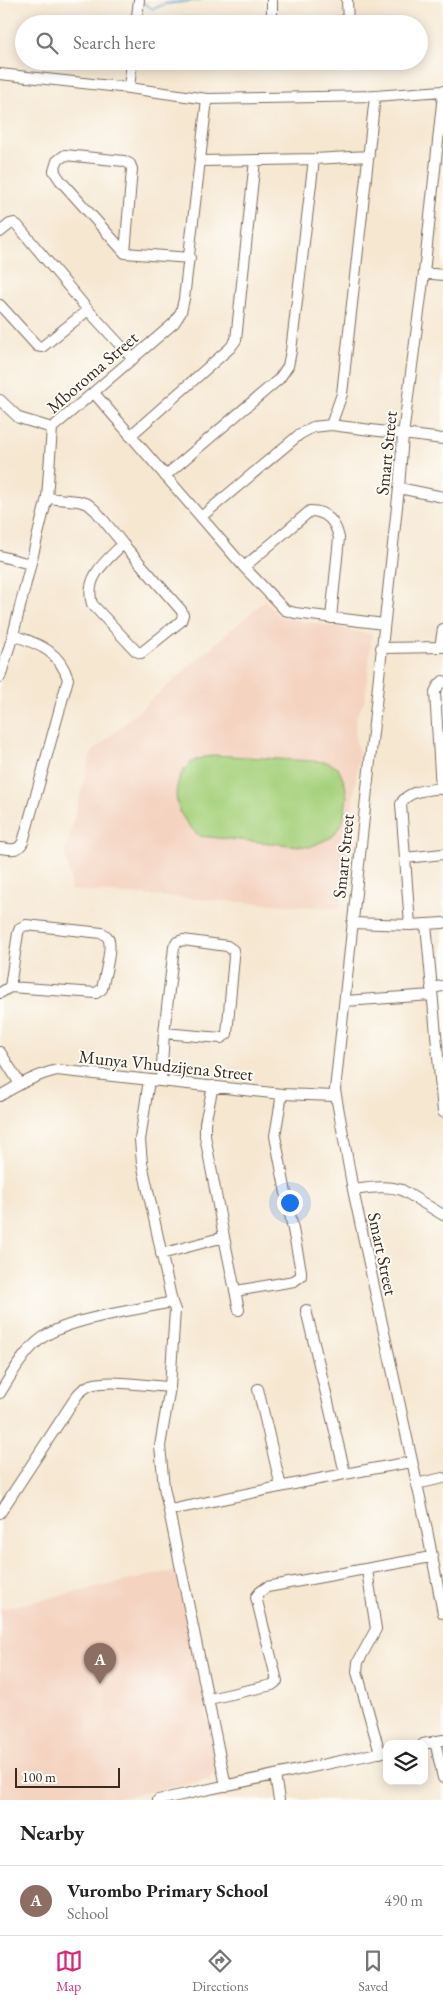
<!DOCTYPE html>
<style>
body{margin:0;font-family:"EB Garamond",serif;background:#f2f2f2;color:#222}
.controls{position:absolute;right:15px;bottom:15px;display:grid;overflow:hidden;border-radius:10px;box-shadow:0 2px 12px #0003}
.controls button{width:45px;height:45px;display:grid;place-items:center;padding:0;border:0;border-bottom:1px solid #e0e0e0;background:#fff;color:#222;font:25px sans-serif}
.scale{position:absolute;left:15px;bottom:12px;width:105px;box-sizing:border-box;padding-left:5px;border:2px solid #3b2a1e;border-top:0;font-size:14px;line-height:18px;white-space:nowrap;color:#3b2a1e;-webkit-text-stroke:4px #fdfcf7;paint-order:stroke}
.you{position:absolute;left:289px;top:1202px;width:18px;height:18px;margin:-12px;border:4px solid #fff;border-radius:50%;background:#1a73e8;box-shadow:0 0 0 8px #1a73e833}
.badge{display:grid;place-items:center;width:32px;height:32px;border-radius:50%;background:#db2777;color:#fff;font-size:16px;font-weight:700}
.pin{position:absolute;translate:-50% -41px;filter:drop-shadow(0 1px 2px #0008)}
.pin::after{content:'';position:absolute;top:26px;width:18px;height:15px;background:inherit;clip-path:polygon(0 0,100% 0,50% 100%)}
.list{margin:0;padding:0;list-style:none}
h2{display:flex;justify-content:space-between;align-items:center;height:65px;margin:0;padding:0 20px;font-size:21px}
h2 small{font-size:16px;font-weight:400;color:#767676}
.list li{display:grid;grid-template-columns:32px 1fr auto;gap:15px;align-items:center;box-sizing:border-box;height:70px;padding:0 20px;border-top:1px solid #e0e0e0}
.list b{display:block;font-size:19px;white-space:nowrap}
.list p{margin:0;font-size:16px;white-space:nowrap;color:#767676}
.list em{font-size:16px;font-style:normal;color:#767676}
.icon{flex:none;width:28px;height:28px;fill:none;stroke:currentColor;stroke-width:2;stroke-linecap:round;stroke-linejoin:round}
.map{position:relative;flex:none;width:443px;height:1800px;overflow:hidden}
.search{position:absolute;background:#fff;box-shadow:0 2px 12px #0003;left:15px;right:15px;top:15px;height:55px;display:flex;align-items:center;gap:12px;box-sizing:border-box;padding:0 18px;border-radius:28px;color:#767676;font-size:19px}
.sheet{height:135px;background:#fff}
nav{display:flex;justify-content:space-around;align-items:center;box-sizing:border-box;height:70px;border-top:1px solid #e0e0e0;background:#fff;font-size:14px;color:#767676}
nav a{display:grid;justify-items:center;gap:2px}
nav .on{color:#db2777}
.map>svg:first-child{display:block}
.built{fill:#f4d3c0}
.green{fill:#a6d17c;stroke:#707e4d}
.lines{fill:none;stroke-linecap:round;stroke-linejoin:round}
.stream{stroke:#68a5d9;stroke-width:2}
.minor-casing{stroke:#7c6c5d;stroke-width:12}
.minor{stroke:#fff;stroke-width:10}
.labels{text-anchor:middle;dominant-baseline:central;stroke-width:4;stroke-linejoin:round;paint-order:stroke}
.street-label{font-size:18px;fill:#3b2a1e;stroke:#fdfcf7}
</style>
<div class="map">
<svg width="443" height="1800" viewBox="0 0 443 1800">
<rect width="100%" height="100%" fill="#fdfcf7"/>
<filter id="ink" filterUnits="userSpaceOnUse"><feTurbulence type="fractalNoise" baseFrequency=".02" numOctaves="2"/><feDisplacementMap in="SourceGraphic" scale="10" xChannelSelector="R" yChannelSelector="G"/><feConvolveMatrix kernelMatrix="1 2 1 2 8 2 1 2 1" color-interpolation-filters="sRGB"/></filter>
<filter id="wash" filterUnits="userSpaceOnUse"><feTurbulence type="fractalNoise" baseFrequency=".0096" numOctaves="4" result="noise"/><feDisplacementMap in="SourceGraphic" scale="20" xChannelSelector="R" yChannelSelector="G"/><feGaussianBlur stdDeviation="1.12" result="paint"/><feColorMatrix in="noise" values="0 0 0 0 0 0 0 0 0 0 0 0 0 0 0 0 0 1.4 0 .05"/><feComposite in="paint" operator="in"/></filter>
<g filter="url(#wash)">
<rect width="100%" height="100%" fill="#f6e7d1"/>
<!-- built -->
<path class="built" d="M265 600 279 616 372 634 365 700 357 715 355 726V739L359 752 340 909 70 890V876L65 853 91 753Z
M176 1570 217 1764 209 1780 108 1800H0V1609Z"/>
<!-- green -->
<path class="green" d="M215 755 327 762 338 768 345 784 347 797 343 822 332 837 310 847 199 836C181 819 170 801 180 777 182 771 189 763 196 760 201 757 209 757 215 755Z"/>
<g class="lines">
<!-- stream -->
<path class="stream" d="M143 3 153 9 165 4 200 0"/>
</g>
</g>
<g filter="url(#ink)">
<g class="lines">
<defs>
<path id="minor" d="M347 0 348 24
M136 24 139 0
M272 24V0
M0 74 129 88 207 99 375 96 443 91
M129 88 132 61
M443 94 424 273 403 435 399 488 335 1090 353 1190 426 1525 443 1613
M201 161 314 159 369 156
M0 232 10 224 14 223 18 226 88 310 133 359
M125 253 60 180 54 171 57 161 65 155 124 161 130 164 132 169 125 253 190 258
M424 273 443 275
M0 305 37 346 42 347 88 310
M94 393 244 567 285 610 295 613 384 624
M0 400 19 418 52 428
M331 425 342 394 375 96
M130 436 230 348 236 340 255 160
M165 476 279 379 288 366 291 351 314 159
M399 488 443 497
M47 498 78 501 88 504 96 511 123 544 181 610 183 615 181 621 141 653 136 651 92 604C84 577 106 561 123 544
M201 517 300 434 313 427 331 425 443 439
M0 556 30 564
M244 567 310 511C327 511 336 523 339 538L331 618
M440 647 443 629
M381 648 443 647
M0 677 13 635 47 498 52 428 174 323 181 312 184 299 207 99
M441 789 435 692 438 686 443 681
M0 848C10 849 18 852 23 842L68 679C59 650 38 644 13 635
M405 858 443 854
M352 923 410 925 443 923
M426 924 443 1112
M410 925 401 804C407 790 429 790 443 788
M431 988 443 986
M0 993 10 987 96 993 102 989C104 979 113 946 108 938 107 936 104 934 102 933L26 925 20 928 18 933 10 987
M345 1001 432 995
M0 1052 20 1084
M149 1080 140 1140 142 1163 172 1302 175 1310 170 1387 160 1446 164 1487 226 1786
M161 1081 164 1033 174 947 177 942 183 940 227 946 233 950 234 957 227 1034 221 1038 164 1033
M0 1096C19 1084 36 1075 57 1070L282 1094 335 1096
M353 1190C369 1188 386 1185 402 1190L443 1215
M224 1237 239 1310
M161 1254 224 1237 205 1136V1123L213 1086
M236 1291 294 1281 301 1276V1271L275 1136 282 1094
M306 1310 345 1473
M258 1389 281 1487
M0 1393C12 1374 24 1351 42 1338 69 1318 138 1310 172 1302
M416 1484 443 1478
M170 1510C251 1493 331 1475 412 1462
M0 1513 78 1394C82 1390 85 1387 91 1385 111 1379 148 1386 170 1387
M367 1570 376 1629 358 1662 357 1672 380 1753
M209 1699 272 1685 277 1681 256 1597 260 1592 267 1587 431 1557
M435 1741 443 1778
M423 1744 443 1740
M275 1775 279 1800
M158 1800 387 1751"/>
</defs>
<!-- minor casing -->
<use href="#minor" class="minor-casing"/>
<!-- minor -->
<use href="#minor" class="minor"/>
</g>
</g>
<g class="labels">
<!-- street labels -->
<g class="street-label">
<text transform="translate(92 372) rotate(-41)">Mboroma Street</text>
<text transform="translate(386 453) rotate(-84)">Smart Street</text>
<text transform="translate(343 856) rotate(-84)">Smart Street</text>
<text transform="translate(166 1065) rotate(6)">Munya Vhudzijena Street</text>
<text transform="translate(383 1254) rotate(78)">Smart Street</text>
</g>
</g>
</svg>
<div class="controls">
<button><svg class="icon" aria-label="layers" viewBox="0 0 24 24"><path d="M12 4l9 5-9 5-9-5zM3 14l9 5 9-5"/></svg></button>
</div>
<div class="scale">100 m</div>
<div class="you"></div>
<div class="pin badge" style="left:100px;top:1684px;background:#8d6e63">A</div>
<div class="search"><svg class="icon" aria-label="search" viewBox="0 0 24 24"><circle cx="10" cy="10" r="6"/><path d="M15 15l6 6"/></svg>Search here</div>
</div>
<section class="sheet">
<h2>Nearby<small></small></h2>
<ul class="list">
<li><span class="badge" style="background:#8d6e63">A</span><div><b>Vurombo Primary School</b><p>School</p></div><em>490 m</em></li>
</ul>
</section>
<nav>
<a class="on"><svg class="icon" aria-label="map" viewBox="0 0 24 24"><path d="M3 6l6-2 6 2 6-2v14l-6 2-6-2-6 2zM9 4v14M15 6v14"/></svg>Map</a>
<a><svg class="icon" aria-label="directions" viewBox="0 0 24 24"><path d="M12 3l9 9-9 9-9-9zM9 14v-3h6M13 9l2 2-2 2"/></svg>Directions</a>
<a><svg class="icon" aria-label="saved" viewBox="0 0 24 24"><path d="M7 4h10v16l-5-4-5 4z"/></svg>Saved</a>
</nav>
